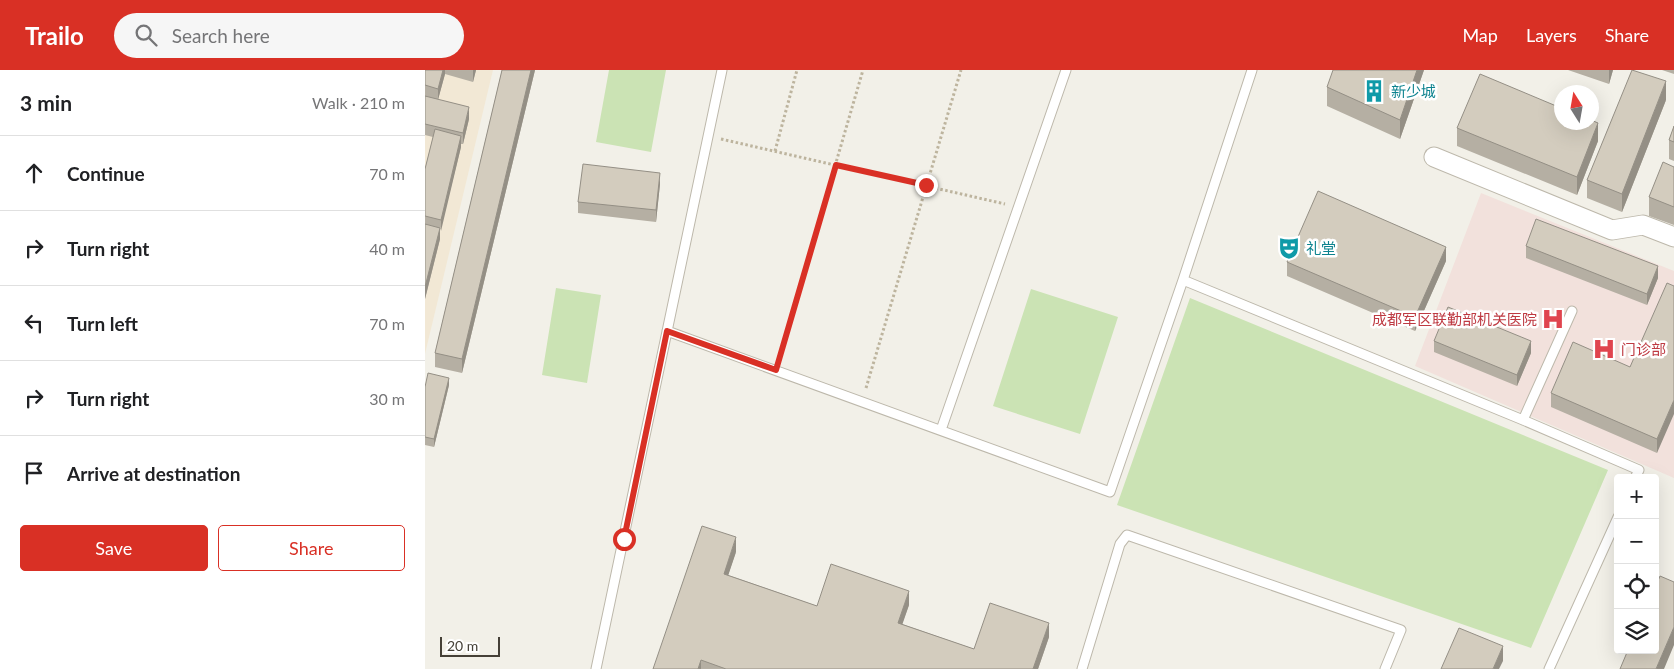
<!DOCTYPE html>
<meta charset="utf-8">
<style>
body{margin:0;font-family:Lato,"Noto Sans SC",sans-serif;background:#f6f6f6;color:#202124}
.controls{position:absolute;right:15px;bottom:15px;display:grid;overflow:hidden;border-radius:5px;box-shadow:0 5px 20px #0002}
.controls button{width:45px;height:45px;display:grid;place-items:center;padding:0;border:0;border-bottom:1px solid #e0e0e0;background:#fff;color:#202124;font:25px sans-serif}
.compass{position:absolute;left:1129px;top:15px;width:45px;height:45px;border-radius:50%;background:#fff;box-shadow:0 5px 20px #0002;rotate:349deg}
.scale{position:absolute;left:15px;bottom:12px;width:60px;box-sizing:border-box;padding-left:5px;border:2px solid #454037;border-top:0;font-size:14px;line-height:18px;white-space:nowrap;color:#454037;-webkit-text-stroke:4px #fff;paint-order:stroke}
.stop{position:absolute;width:15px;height:15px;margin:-11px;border:4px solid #d93025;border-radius:50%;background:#fff}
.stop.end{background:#d93025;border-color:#fff;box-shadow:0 1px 5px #0008}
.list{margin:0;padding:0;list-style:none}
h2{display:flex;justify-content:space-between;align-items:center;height:65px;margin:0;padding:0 20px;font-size:21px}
h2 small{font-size:16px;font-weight:400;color:#757577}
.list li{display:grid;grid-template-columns:32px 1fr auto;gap:15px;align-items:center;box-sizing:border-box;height:75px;padding:0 20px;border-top:1px solid #e0e0e0}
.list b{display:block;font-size:19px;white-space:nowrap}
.list em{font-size:16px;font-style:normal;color:#757577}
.actions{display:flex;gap:10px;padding:15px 20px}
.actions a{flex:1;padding:11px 0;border:1px solid #d93025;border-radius:5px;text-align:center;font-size:18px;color:#d93025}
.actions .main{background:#d93025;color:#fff}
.icon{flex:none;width:28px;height:28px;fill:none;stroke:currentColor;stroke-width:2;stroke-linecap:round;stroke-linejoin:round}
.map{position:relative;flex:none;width:1249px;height:599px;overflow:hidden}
header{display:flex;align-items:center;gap:30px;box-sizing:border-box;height:70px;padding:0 25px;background:#d93025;color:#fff}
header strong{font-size:24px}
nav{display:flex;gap:28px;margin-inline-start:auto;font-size:18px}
.search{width:350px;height:45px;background:#f6f6f6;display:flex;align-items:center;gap:12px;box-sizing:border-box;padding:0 18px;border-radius:28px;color:#757577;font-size:19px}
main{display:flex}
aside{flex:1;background:#fff}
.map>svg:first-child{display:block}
.commercial{fill:#f2e8d5}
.medical{fill:#f2e1dc}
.green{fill:#cbe3b4}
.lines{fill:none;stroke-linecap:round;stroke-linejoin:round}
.lane-casing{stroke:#bdb8ab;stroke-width:11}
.street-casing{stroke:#bdb8ab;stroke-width:21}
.path{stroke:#bdb49e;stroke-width:3;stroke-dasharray:2.5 2.5;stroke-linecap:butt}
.lane{stroke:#fff;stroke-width:9}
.street{stroke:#fff;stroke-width:19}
.wall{fill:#b5afa3}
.shaded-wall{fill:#948f85}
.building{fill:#d3ccbe;stroke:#948f85}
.route{stroke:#d93025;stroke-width:6}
.labels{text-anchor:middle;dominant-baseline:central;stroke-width:5;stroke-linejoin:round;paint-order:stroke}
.culture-label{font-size:15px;fill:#0d838f;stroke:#fff;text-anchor:start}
.health-label{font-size:15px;fill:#be3a42;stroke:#fff;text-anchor:end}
</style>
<header>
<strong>Trailo</strong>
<div class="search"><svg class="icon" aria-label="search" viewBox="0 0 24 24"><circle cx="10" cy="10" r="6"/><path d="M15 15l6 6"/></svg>Search here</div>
<nav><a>Map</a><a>Layers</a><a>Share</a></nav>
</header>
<main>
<aside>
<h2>3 min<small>Walk · 210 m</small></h2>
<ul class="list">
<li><svg class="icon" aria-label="ahead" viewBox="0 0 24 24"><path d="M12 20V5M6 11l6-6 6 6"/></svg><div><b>Continue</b></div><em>70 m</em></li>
<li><svg class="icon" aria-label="right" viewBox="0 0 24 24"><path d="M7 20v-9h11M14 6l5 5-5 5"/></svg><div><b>Turn right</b></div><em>40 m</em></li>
<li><svg class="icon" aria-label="left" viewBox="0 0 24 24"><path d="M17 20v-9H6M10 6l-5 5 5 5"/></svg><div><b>Turn left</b></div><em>70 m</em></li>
<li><svg class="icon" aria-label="right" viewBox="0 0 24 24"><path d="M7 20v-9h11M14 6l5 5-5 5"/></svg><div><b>Turn right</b></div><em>30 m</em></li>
<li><svg class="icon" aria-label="arrive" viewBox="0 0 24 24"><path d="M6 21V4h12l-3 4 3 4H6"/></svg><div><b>Arrive at destination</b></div></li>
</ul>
<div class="actions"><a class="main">Save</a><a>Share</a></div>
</aside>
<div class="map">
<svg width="1249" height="599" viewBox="0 0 1249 599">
<rect width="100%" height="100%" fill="#f2f0e8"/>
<!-- commercial -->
<path class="commercial" d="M0 0H68L0 284Z"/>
<!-- medical -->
<path class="medical" d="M1056 123 1249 201V408L990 296Z"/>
<!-- green -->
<path class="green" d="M184 0H241L226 82 171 72Z
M131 218 176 225 162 313 117 305Z
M606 219 693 247 655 364 568 336Z
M765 228 1183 400 1106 578 692 435Z"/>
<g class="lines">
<defs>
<path id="lane" d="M758 210 1098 350 1214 400 1210 408
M242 261 685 422 758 210 827 0
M1098 350 1147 241
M516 360 641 0
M171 599 297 0
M657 599 695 474 702 465 976 560 960 599
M1124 599 1193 447"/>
<path id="street" d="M1009 87 1187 160 1218 155 1249 167"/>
</defs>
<!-- lane casing -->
<use href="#lane" class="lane-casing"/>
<!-- street casing -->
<use href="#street" class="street-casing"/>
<!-- path -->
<path class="path" d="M296 69 580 134
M350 81 372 0
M354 288 438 0
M441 318 536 0"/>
<!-- lane -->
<use href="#lane" class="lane"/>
<!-- street -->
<use href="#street" class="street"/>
</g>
<!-- wall -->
<path class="wall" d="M0 0H51L48 12 20 4 13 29 44 49 38 74H36V77L15 161V169L0 229V99L8 67 0 65Z
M77 0H110L37 303 10 297V283Z
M999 0 975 69 902 36V17Z
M1143 0H1188L1184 14Z
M1237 0H1249V4Z
M1241 30 1197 142 1162 128V110Z
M1249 56V91L1244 89V70Z
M1032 58 1173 71 1152 125 1032 76Z
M1249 97V155L1224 146V127Z
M235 114 231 152 153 143V132Z
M1101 176 1233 208 1222 235 1101 188Z
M1021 191 990 261 862 206V192Z
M1249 216 1232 383 1126 337V323L1205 297Z
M1009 271 1106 283 1092 316 1009 282Z
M24 315 9 377 0 375V317Z
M311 482 303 505 392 536 484 535 477 554 549 579 624 567 613 599H228Z"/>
<!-- shaded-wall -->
<path class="shaded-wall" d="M18 0H20V4L13 30V19Z
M48 0H51L48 12Z
M106 0H110L37 303V289Z
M992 0H999L975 69V50Z
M1184 0H1188L1184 14Z
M1241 11V30L1197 142V124Z
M44 37V49L38 74V63Z
M1173 53V71L1152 125V107Z
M36 66V77L16 161V150Z
M235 103V114L231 152V140Z
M15 158V169L0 229V217Z
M1021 177V191L990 261V247Z
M1233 196V208L1222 235V224Z
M1106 271V283L1092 316V305Z
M24 308V315L9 377V369Z
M1249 330V344L1232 383V369Z
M311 467V482L299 518V504Z
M484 521V535L473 567V553Z
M624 553V567L613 599H608Z
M1249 557V575L1239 599H1231Z
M1078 576V591L1074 599H1068Z
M276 590V599H273Z"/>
<!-- building -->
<path class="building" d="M0 0H18L13 19 0 15Z
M77 0H106L37 289 10 283Z
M908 0H992L975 50 902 17Z
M1207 0 1241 11 1197 124 1162 110Z
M1055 4 1136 38V52H1166V50L1173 53 1152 107 1032 58Z
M0 26 44 37 38 63 0 54Z
M1249 56V72L1244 70Z
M10 59 36 66 16 150 0 146V99Z
M1238 92 1249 97V137L1224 127Z
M158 94 235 103 231 140 153 132Z
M893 121 1021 177 990 247 862 192Z
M1111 149 1233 196 1222 224 1101 176Z
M0 154 15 158 0 217Z
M1242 213 1249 216V330L1232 369 1126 323 1148 272 1205 297Z
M1023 237 1106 271 1092 305 1009 271Z
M3 303 24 308 9 369 0 367V317Z
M277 456 311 467 299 504 392 536 406 494 484 521 473 553 549 579 565 533 624 553 608 599H301L276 590 273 599H228Z
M1235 506 1249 512V557L1231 599H1195L1203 580H1230V518Z
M1034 558 1078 576 1068 599H1016Z"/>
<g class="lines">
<!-- route -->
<path class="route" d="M199 469 242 261 351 300 411 95 501 115"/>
</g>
<!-- icons -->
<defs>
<symbol id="building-bare" viewBox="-9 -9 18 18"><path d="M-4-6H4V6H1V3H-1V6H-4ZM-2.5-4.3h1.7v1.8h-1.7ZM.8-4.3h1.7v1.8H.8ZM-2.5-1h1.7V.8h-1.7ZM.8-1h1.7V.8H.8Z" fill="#0f9aa8" stroke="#fff" stroke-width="2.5" paint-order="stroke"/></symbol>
<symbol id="theatre-bare" viewBox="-9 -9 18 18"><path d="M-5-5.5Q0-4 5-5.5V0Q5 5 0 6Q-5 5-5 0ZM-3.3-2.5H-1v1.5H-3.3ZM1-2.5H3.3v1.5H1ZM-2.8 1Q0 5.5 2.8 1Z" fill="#0f9aa8" stroke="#fff" stroke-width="2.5" paint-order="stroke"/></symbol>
<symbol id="hospital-bare" viewBox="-9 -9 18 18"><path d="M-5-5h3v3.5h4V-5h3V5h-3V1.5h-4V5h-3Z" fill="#e0444e" stroke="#fff" stroke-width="2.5" paint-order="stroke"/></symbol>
</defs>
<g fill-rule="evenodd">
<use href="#building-bare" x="933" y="5" width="32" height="32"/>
<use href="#theatre-bare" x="848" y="162" width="32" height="32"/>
<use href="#hospital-bare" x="1112" y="233" width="32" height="32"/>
<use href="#hospital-bare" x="1163" y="263" width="32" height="32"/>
</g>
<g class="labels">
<!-- culture labels -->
<g class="culture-label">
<text x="966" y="21">新少城</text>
<text x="881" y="178">礼堂</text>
</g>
<!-- health labels -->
<g class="health-label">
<text x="1112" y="249">成都军区联勤部机关医院</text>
<text x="1196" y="279" text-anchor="start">门诊部</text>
</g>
</g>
</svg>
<div class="controls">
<button>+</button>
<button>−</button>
<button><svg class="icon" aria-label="locate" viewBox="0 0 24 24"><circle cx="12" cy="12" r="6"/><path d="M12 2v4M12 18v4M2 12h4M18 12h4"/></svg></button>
<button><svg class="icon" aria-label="layers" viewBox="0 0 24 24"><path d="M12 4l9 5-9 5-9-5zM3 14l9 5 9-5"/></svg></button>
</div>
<svg class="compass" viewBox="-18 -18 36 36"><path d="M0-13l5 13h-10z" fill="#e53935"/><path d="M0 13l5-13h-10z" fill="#757577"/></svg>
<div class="scale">20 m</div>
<div class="stop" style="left:199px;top:469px"></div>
<div class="stop end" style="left:501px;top:115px"></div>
</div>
</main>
